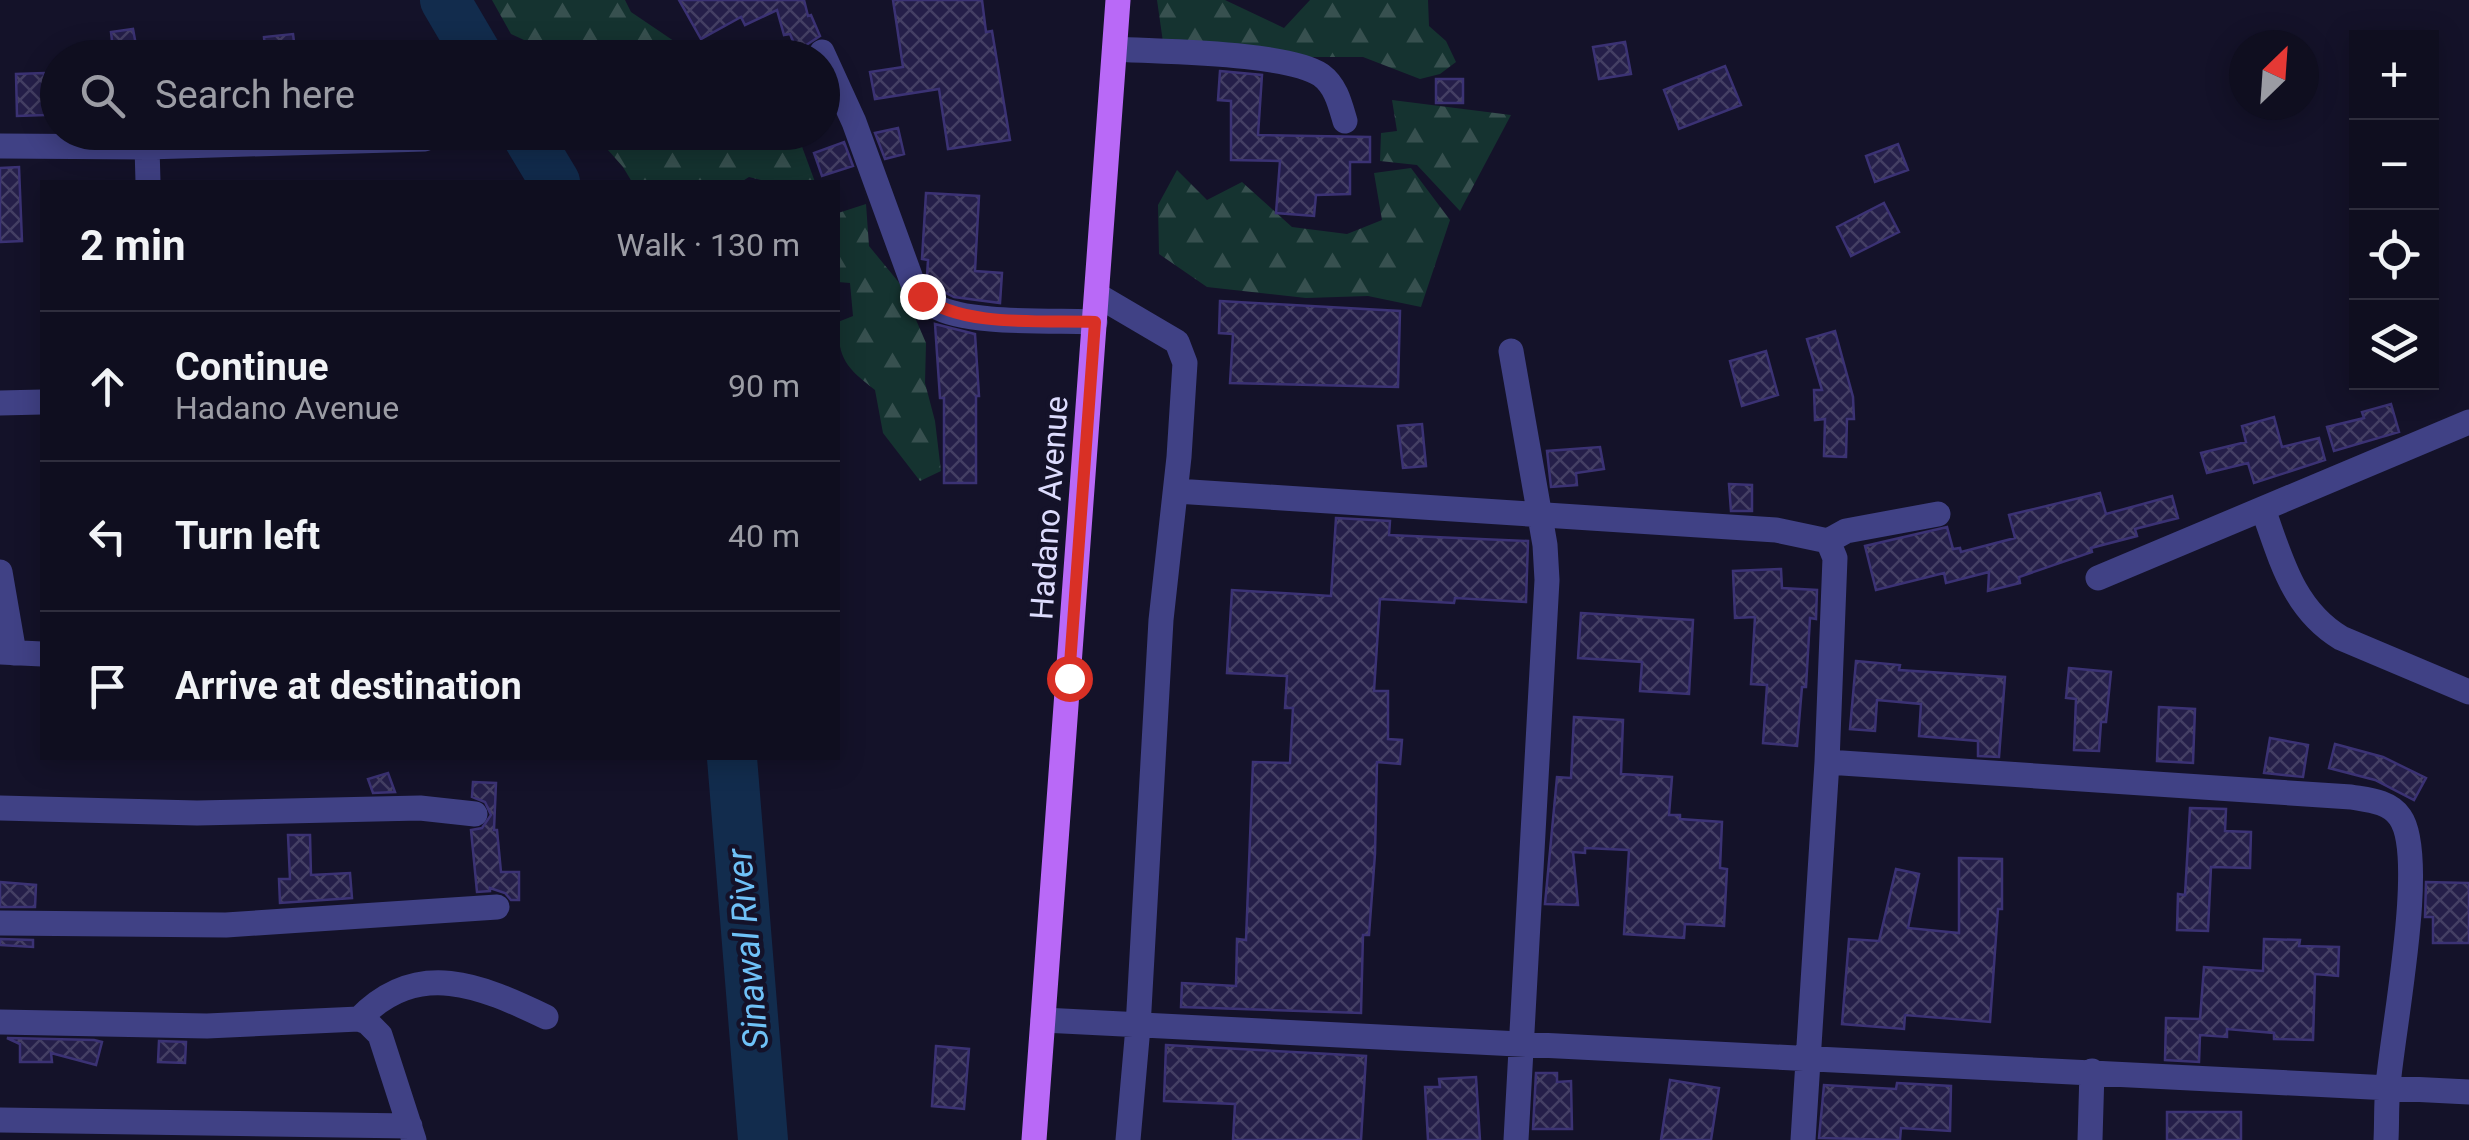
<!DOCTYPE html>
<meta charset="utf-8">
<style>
body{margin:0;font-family:Roboto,sans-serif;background:#181728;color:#f1f3f6}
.controls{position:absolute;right:30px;top:30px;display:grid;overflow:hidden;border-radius:0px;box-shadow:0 5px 25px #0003}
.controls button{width:90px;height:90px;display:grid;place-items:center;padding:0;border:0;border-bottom:2px solid #2f2e3d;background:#0f0e1f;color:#f1f3f6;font:50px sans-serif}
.compass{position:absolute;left:2229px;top:30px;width:90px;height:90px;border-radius:50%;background:#0f0e1f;box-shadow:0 5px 25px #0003;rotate:25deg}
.stop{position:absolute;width:30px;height:30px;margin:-22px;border:8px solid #d93025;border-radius:50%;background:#fff}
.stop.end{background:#d93025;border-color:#fff;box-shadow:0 2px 10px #0008}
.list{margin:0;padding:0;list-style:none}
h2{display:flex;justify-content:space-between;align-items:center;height:130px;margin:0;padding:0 40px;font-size:42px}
h2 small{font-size:32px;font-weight:400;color:#9b9ca4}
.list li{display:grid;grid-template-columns:65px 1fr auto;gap:30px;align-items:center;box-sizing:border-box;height:150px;padding:0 40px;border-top:2px solid #2f2e3d}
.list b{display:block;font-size:38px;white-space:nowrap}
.list p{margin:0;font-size:32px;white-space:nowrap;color:#9b9ca4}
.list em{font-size:32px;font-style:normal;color:#9b9ca4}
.icon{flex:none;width:55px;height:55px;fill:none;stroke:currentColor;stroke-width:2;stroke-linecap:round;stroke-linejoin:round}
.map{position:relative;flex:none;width:2469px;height:1140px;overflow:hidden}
.search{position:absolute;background:#0f0e1f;box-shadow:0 5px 25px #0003;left:40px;top:40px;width:800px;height:110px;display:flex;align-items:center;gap:25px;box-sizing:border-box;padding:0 35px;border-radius:55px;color:#9b9ca4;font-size:38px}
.panel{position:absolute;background:#0f0e1f;box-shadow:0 5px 25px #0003;left:40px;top:180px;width:800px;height:580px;border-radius:0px}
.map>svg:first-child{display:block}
.forest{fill:url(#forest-firs)}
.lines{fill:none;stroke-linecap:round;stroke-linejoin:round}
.river{stroke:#122c4d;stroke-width:50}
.building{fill:url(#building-cross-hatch);stroke:#3b3274;stroke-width:2.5}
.street{stroke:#404185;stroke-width:25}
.primary{stroke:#b969f7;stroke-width:25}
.route{stroke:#d93025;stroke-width:12}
.labels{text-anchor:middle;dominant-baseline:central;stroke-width:9;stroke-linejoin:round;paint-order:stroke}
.street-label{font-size:32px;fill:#dddcfd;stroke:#141229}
.water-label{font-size:35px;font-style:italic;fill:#6fc1f7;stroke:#141229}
</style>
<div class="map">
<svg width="2469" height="1140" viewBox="0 0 2469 1140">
<defs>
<pattern id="forest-firs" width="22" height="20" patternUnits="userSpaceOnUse" patternTransform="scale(2.5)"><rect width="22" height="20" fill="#153330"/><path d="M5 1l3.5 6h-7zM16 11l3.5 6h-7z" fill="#37504f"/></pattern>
<pattern id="building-cross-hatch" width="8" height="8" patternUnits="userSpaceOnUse" patternTransform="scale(2.5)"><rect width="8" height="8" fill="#251f49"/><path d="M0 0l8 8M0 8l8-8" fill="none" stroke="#443f64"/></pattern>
</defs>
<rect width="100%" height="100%" fill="#141229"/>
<!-- forest -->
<path class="forest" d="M492 0H625L631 12 696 56 754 44 761 57H561L511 34Z
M1157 0H1225L1284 28 1310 0H1428L1429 26 1446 41 1456 62 1440 74 1420 79 1363 57H1294L1163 42Z
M1392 100 1511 115 1460 211 1417 165 1380 161 1381 133 1397 131Z
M593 133H797L815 182H769L749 177 741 182H632L623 167Z
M1411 168 1450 220 1421 307 1368 296 1306 298 1207 287 1159 254 1158 205 1177 170 1207 200 1242 182 1292 227 1347 234 1382 220 1374 173Z
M866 204 869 246 901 285 926 343 925 383 935 421 941 471 920 481 883 433 875 390C847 368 838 360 838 322L853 316 850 283 838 282V213Z"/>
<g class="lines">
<!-- river -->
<path class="river" d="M445 0 479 58
M525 132 555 182
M732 758 763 1140"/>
</g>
<!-- building -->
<path class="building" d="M679 0H804L808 16 811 15 820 36 797 51 790 34 784 35 777 10 745 25 741 17 701 39Z
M893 0H982L986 32 992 31 1010 140 948 149 939 89 875 99 870 72 903 67Z
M133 29 138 56 114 58 111 32Z
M293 34 296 58H266L264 37Z
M1625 42 1631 74 1599 79 1593 47Z
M1725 66 1741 105 1679 129 1664 90Z
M1220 71 1262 75 1258 135 1370 137V162H1350V194L1316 195 1314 216 1276 213 1280 161 1231 160V101L1218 100Z
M44 73 45 115 17 116 16 74Z
M1436 79H1463V103H1436Z
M898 128 904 154 885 159 875 133Z
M844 142 853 166 822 176 814 153Z
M1898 144 1908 170 1875 182 1866 156Z
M19 167 22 241 0 242V168Z
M926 193 979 196 975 271 1002 273 1000 303 954 297 938 289 927 276 928 260 922 259Z
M1884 203 1899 232 1851 256 1837 227Z
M1220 301 1400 311 1398 387 1230 383 1233 334 1219 333Z
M935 324 975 334 979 396H976V483H944V398H940Z
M1835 331 1853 397 1854 419H1847L1846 457 1824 456 1825 419 1815 420 1814 390H1822L1807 339Z
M1766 351 1778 395 1742 406 1730 361Z
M2391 404 2399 432 2334 451 2327 427 2364 418 2362 412Z
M2274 417 2282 447 2319 438 2325 460 2254 483 2248 463 2207 473 2201 453 2246 442 2242 426Z
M1422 424 1426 466 1403 468 1398 426Z
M1600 447 1604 469 1576 473 1577 485 1551 487 1547 451Z
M1729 484 1752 485V511H1731Z
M2100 493 2106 514 2172 496 2178 518 2135 529 2137 536 2091 548 2092 552 2019 577 2020 583 1988 591 1989 572 1946 583 1944 573 1876 590 1865 546 1947 527 1953 549 1960 548 1961 552 2015 538 2009 515Z
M1336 518 1390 521 1389 535 1528 541 1526 602 1455 598 1454 603 1380 599 1374 691H1388V739L1402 740 1400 764 1377 762 1375 854 1369 935H1363L1361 1013 1181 1007 1182 983 1236 986 1237 939 1246 940 1253 762 1290 763 1293 708H1285L1287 676 1227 673 1232 590 1331 596Z
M1781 569 1782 588 1817 590 1816 619 1810 618 1806 687H1802L1797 746 1763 743 1767 685 1751 684 1755 617 1735 618 1733 571Z
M1581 613 1693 620 1689 694 1640 691 1642 662 1578 658Z
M1856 661 1900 665 1899 670 2005 677 1999 757 1978 756V741L1919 736 1921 704 1877 700 1875 731 1850 729Z
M2069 668 2111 672 2106 722H2101L2099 751 2074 750 2076 699 2066 698Z
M2159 707 2195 709 2193 763 2157 761Z
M1574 717 1623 720 1621 774 1672 777 1669 815H1680V819L1722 822 1720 868 1727 869 1724 926 1685 924 1684 938 1624 934 1629 850 1585 848V853L1573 852 1578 905 1545 904 1557 777 1571 778Z
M2270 738 2308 745 2303 777 2264 773Z
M2335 744 2383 757 2426 778 2414 800 2375 780 2329 768Z
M388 773 395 792 373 793 368 779Z
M473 782 496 783 494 830H497L501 872H519V900H511L505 893 490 888V891L477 892 471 830 482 828 491 815 485 802 472 797Z
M2190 808 2226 809 2225 831 2251 832 2250 868 2211 867 2208 931 2177 930 2178 894 2185 895Z
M288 835H310L311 875 350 873 352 898 280 903 279 879H290Z
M1959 858 2002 859V909H1998L1990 1022 1905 1015 1904 1029 1842 1024 1849 939 1879 941 1896 869 1919 874 1908 928 1959 933Z
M0 882 36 885 35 907H0Z
M2426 882 2469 883V943H2433V917H2425Z
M0 939 33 940V947L0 945Z
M2264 939 2300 940 2299 946 2339 947 2338 976 2315 974 2313 1040 2274 1039V1033L2227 1029V1037L2200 1035 2199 1062 2165 1060 2166 1018 2200 1019 2204 967 2263 971Z
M7 1038 94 1040 102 1042 96 1065 51 1053 52 1062H20V1044Z
M159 1041 186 1042 185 1063 158 1062Z
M1166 1045 1366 1056 1361 1140H1233L1235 1104 1164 1101Z
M936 1046 969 1049 964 1109 932 1106Z
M1536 1073H1557V1082L1571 1081 1572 1129H1533Z
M1476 1077 1480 1140H1428L1425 1087H1440L1439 1079Z
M1670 1080 1719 1088 1711 1140H1661Z
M1897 1083 1951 1086 1950 1131 1901 1128 1900 1140 1819 1138 1824 1085 1896 1089Z
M2167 1112H2241V1140H2167Z"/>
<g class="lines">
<!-- street -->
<path class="street" d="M1115 49C1160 52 1287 52 1321 75 1336 86 1340 104 1345 121
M822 52 854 122 913 284C919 292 925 301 935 306 966 325 1056 320 1095 322
M0 146 147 147 148 182
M147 147 425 139
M1097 295 1177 342 1185 363 1179 457 1161 620 1138 1027 1128 1140
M1511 351 1545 545 1547 580 1516 1140
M0 403 42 402
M1176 491 1776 530 1828 541 1835 558 1827 762 1803 1140
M2263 509C2281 559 2293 609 2341 638L2469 692
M1828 541 1846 531 1938 514
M0 572 14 653
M2098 578 2469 422
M0 652 42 654
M1827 762 2351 797C2368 800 2389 801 2400 817 2428 856 2392 1032 2388 1086 2386 1104 2387 1122 2386 1140
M0 808 197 813 420 808 475 814
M0 923 226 925 497 907
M359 1019C418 958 481 986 546 1017
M1043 1020 2469 1092
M0 1022 207 1026 359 1019 367 1022 380 1035 414 1140
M0 1120 410 1126
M2090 1140 2092 1071"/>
<!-- primary -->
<path class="primary" d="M1034 1140 1118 0"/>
</g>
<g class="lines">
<!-- route -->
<path class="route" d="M922 296C961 328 1045 320 1095 322L1069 678"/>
</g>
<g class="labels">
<!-- street labels -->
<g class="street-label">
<text transform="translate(1049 508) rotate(-86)">Hadano Avenue</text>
</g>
<!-- water labels -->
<g class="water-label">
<text transform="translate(748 949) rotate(-95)">Sinawal River</text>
</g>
</g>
</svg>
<div class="controls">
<button>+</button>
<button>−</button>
<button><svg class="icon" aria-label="locate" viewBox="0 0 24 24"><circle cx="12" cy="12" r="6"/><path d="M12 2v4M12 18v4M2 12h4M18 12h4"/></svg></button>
<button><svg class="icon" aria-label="layers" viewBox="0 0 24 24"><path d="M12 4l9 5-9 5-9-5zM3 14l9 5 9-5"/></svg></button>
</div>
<svg class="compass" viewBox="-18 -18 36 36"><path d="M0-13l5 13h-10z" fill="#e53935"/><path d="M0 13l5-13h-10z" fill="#9b9ca4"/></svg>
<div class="stop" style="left:1069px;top:678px"></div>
<div class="stop end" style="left:922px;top:296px"></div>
<div class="search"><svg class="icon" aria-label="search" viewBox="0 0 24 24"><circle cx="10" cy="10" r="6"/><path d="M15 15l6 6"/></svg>Search here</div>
<section class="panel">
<h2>2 min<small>Walk · 130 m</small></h2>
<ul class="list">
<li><svg class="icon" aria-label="ahead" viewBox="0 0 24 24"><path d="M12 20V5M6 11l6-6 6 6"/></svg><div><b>Continue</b><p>Hadano Avenue</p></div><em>90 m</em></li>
<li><svg class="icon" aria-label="left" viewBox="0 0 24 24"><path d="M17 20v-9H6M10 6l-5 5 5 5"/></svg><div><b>Turn left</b></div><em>40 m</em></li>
<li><svg class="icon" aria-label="arrive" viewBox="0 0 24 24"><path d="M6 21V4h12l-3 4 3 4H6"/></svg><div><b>Arrive at destination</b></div></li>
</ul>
</section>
</div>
